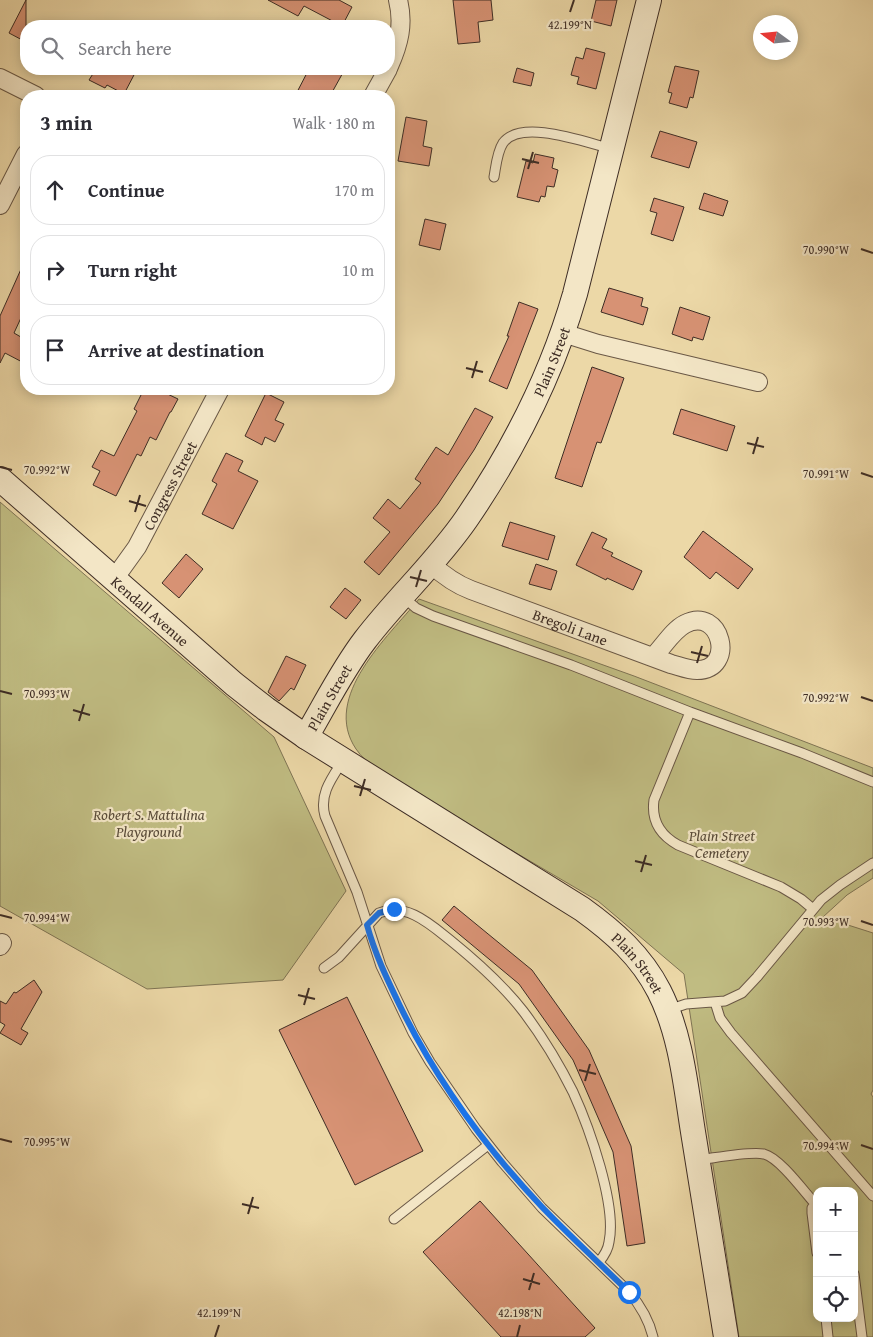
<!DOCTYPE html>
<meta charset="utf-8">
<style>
body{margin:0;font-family:"Gentium Book Plus",serif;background:#f7f7f7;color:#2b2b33}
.controls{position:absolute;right:15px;bottom:15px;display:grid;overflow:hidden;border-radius:10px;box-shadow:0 2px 12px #0003}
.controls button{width:45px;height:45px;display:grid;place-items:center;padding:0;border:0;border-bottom:1px solid #e1e1e2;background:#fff;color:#2b2b33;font:25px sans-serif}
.compass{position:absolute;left:753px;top:15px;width:45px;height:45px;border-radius:50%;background:#fff;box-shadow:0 2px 12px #0003;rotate:285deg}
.stop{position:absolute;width:15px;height:15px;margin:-11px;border:4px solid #1a73e8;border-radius:50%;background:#fff}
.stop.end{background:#1a73e8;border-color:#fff;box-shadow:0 1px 5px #0008}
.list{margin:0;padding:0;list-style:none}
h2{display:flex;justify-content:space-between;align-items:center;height:65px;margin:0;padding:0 20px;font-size:21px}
h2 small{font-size:16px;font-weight:400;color:#7c7c81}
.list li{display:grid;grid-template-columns:32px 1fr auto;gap:15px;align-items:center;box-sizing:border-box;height:70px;margin:0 10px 10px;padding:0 10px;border:1px solid #e1e1e2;border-radius:20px}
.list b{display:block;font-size:19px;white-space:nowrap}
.list em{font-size:16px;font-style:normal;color:#7c7c81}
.icon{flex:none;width:28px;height:28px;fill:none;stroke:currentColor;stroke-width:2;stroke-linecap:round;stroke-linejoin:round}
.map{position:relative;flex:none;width:873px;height:1337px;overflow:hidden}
.search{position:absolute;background:#fff;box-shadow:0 2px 12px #0003;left:20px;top:20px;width:375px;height:55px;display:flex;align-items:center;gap:12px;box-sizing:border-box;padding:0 18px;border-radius:20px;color:#7c7c81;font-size:19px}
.panel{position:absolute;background:#fff;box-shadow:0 2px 12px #0003;left:20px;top:90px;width:375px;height:305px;border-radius:20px}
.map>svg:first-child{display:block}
.green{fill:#c0bc82;stroke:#7f7454;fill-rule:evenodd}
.building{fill:#d79274;stroke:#3e2d25}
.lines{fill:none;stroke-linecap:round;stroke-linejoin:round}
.lane-casing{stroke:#6a5846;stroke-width:11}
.street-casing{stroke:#6a5846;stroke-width:20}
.secondary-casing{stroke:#3e2d25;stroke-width:26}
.lane{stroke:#f3e6c6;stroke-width:9}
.street{stroke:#f3e6c6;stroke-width:18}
.secondary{stroke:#f3e6c6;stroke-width:24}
.route{stroke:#1a73e8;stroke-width:6}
.ticks{fill:none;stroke:#3e2d25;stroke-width:2}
.labels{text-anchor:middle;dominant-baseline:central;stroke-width:4.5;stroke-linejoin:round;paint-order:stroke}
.street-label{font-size:15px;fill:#3e2d25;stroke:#f3e6c6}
.park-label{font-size:15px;font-style:italic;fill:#584a38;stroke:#f3e6c6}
.ticks-label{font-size:12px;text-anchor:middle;fill:#3e2d25;stroke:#f3e6c6;stroke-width:4.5;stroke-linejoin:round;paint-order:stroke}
</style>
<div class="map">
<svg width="873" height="1337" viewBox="0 0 873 1337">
<rect width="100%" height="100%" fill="#ecd8a7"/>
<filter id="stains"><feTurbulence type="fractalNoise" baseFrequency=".004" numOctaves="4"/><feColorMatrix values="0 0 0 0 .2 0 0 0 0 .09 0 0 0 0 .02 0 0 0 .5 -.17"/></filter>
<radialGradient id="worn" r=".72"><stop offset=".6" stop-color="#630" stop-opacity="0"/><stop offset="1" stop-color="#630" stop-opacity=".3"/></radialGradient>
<!-- green -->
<path class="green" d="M0 502 274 737 346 891 283 980 147 989 0 906Z
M419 599 634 676 873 768V878L847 895 823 917 873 933V1090L871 1094 873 1097V1337H739L684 974 598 901 397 783C384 773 366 764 356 749 321 697 388 637 419 599ZM817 1191H854V1318H817Z"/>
<!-- building -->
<path class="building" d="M26 0V42L9 33Z
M268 0H339L352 7 342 26 304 6 298 16Z
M453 0H491L493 20 478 22 480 42 458 44Z
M596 0H617L611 26 591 21Z
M586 48 605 53 596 89 577 84 579 77 571 75 576 57 583 59Z
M675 66 699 71 693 98 690 97 687 108 669 103 672 93 668 92Z
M517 68 534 73 531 86 513 82Z
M96 69H126L135 73 124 94 107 85 105 88 89 80Z
M309 69H345L330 96H295Z
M406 117 427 121 423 146 432 148 429 166 398 161Z
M660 131 697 142 689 168 651 157Z
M535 154 554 158 552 168 558 170 554 187 547 186 545 197 541 196 539 202 517 197 526 161 533 163Z
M704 193 728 201 723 216 699 209Z
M654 198 684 207 673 241 651 234 657 213 650 211Z
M425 219 446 224 440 250 419 245Z
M26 258V307L14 333 26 340V364L5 353 0 363V316Z
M609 288 643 298 641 306 648 308 643 325 601 312Z
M519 302 538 309 507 389 489 381 509 336H507Z
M680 307 710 317 703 340 693 337 692 341 672 334Z
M592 367 624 378 601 443 597 442 582 487 555 478Z
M144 389H157L178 399 171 412H170L156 440 150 437 141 456 137 454 116 496 93 485 100 471 92 467 101 450 114 456 137 411 134 409Z
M266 393 284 402 275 420 284 424 275 442 265 437 262 445 245 436Z
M475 408 493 417 474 450 438 504 379 575 364 562 390 532 373 518 388 499 400 509 421 483 415 479 436 447 448 455Z
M681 409 735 426 727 451 673 434Z
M226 453 243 461 238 471 258 481 233 529 202 514 217 484 212 481Z
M510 522 555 536 548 560 502 546Z
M703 531 753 569 738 589 716 572 710 579 684 557Z
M592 532 607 539 602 548 613 553 611 556 642 571 633 590 607 578 606 580 576 565Z
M186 554 203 569 179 598 162 583Z
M536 564 557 571 551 590 529 584Z
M345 588 361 600 346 619 330 607Z
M286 656 306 665 294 690 291 688 279 701 268 692Z
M454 906 532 970 589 1050 631 1146 645 1243 627 1246 613 1152 573 1060 519 984 442 920Z
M34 980 42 992 21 1029 28 1033 21 1045 0 1033 5 1025 0 1022V1001L6 1004 14 992 16 993Z
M347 997 423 1151 355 1185 279 1030Z
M480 1201 595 1328 585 1337H501L423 1252Z"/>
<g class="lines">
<defs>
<path id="lane" d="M494 177C496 166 497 152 503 143 521 118 587 143 612 149
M402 596 416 608 433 616 571 665 690 712 802 753 873 782
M690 712 654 800C651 821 660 835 678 845L781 887 801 899 813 909
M342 762C331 779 319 795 325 816L357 892 381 966 413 1033 430 1062 476 1129 502 1162 542 1208 629 1292C640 1305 649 1320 653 1337
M324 968 339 957 379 913C406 902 430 924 450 940 476 961 502 984 523 1011 542 1036 559 1064 573 1092 589 1127 617 1205 609 1242 608 1250 604 1256 599 1262
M715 1002 720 1018 731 1033 873 1196
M668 1010 686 1004 725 1001 742 993 757 977 821 900 840 885 873 863
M698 1160C715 1158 750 1151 764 1154 780 1158 805 1193 817 1206
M815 1204 812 1208V1213L817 1253
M394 1219 488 1145
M854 1274 862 1337
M826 1318 828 1337"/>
<g id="street">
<path d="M389 66C399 44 404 24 398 0"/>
<path d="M0 78 36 96"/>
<path d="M373 96 388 69"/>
<path d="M0 205 26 154"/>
<path d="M563 333 598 344 758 382"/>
<path id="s1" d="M431 564C443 575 455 584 471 590L671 664C679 666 688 670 697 670 737 670 721 605 685 624 673 630 663 647 653 657"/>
<path id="s2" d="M114 579 137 547 220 389"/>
<path d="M0 946 2 943"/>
</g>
<g id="secondary">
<path id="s3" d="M0 479 234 684 266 709 306 737 582 909C614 932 641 956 659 991 682 1036 686 1090 694 1138 705 1205 716 1271 726 1337"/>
<path id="s4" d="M306 737C325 705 342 670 365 640 397 598 437 562 467 518 514 449 552 374 575 294L649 0"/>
</g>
</defs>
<!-- lane casing -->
<use href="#lane" class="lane-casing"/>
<!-- street casing -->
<use href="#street" class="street-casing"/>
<!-- secondary casing -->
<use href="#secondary" class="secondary-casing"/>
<!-- lane -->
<use href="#lane" class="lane"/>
<!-- street -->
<use href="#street" class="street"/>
<!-- secondary -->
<use href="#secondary" class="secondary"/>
</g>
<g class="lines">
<!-- route -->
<path class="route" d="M394 909 379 913 367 925C375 954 387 979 400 1006 436 1079 485 1147 542 1207 570 1236 600 1264 629 1292"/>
</g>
<!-- ticks -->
<path class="ticks" d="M570 12 574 0M522 159 539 163M528 169 533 152M861 249 873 253M466 368 483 372M472 378 477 361M747 443 764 447M753 454 758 437M0 467 12 470M861 473 873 477M129 501 146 506M135 512 140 495M410 577 427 581M416 587 421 570M691 652 708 656M697 663 702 646M0 691 12 694M861 697 873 701M73 710 90 715M79 721 84 704M354 786 371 790M360 796 365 779M635 861 652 865M641 872 646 855M0 915 12 918M861 921 873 925M298 995 315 999M304 1005 309 988M579 1070 596 1074M585 1081 590 1064M0 1139 12 1142M861 1145 873 1149M242 1204 259 1208M248 1214 253 1197M523 1279 540 1284M529 1290 534 1273M215 1337 219 1325M517 1337 520 1325"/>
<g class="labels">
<!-- street labels -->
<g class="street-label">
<text stroke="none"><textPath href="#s4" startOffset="451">Plain Street</textPath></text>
<text stroke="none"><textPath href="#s2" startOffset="109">Congress Street</textPath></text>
<text stroke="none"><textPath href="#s3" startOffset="200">Kendall Avenue</textPath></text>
<text stroke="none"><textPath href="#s1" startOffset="154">Bregoli Lane</textPath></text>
<text stroke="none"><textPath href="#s4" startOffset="46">Plain Street</textPath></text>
<text stroke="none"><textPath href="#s3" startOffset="804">Plain Street</textPath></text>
</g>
<!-- park labels -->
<g class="park-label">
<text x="149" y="814">Robert S. Mattulina<tspan x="149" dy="17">Playground</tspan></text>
<text x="722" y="835">Plain Street<tspan x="722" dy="17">Cemetery</tspan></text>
</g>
</g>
<g class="ticks-label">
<text x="570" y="29">42.199°N</text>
<text x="826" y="254">70.990°W</text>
<text x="47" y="474">70.992°W</text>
<text x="826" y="478">70.991°W</text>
<text x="47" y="698">70.993°W</text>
<text x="826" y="702">70.992°W</text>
<text x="47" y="922">70.994°W</text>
<text x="826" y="926">70.993°W</text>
<text x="47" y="1146">70.995°W</text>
<text x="826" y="1150">70.994°W</text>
<text x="219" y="1317">42.199°N</text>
<text x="520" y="1317">42.198°N</text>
</g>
<rect width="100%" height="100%" filter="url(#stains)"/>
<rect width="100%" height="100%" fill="url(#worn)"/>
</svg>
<div class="controls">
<button>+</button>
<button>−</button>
<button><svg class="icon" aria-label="locate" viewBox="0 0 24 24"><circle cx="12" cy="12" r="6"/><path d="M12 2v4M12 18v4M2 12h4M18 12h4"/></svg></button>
</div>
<svg class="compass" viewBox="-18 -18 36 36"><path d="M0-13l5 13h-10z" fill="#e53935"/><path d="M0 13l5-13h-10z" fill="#7c7c81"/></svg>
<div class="stop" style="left:629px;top:1292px"></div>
<div class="stop end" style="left:394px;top:909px"></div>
<div class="search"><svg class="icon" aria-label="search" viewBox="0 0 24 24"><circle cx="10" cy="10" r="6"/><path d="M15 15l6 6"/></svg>Search here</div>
<section class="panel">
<h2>3 min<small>Walk · 180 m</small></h2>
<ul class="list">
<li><svg class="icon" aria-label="ahead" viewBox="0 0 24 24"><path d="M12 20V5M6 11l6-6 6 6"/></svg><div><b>Continue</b></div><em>170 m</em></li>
<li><svg class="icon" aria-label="right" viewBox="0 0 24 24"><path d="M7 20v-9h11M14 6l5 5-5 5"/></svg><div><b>Turn right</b></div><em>10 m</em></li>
<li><svg class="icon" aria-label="arrive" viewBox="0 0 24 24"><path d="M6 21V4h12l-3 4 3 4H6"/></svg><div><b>Arrive at destination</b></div></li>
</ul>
</section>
</div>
